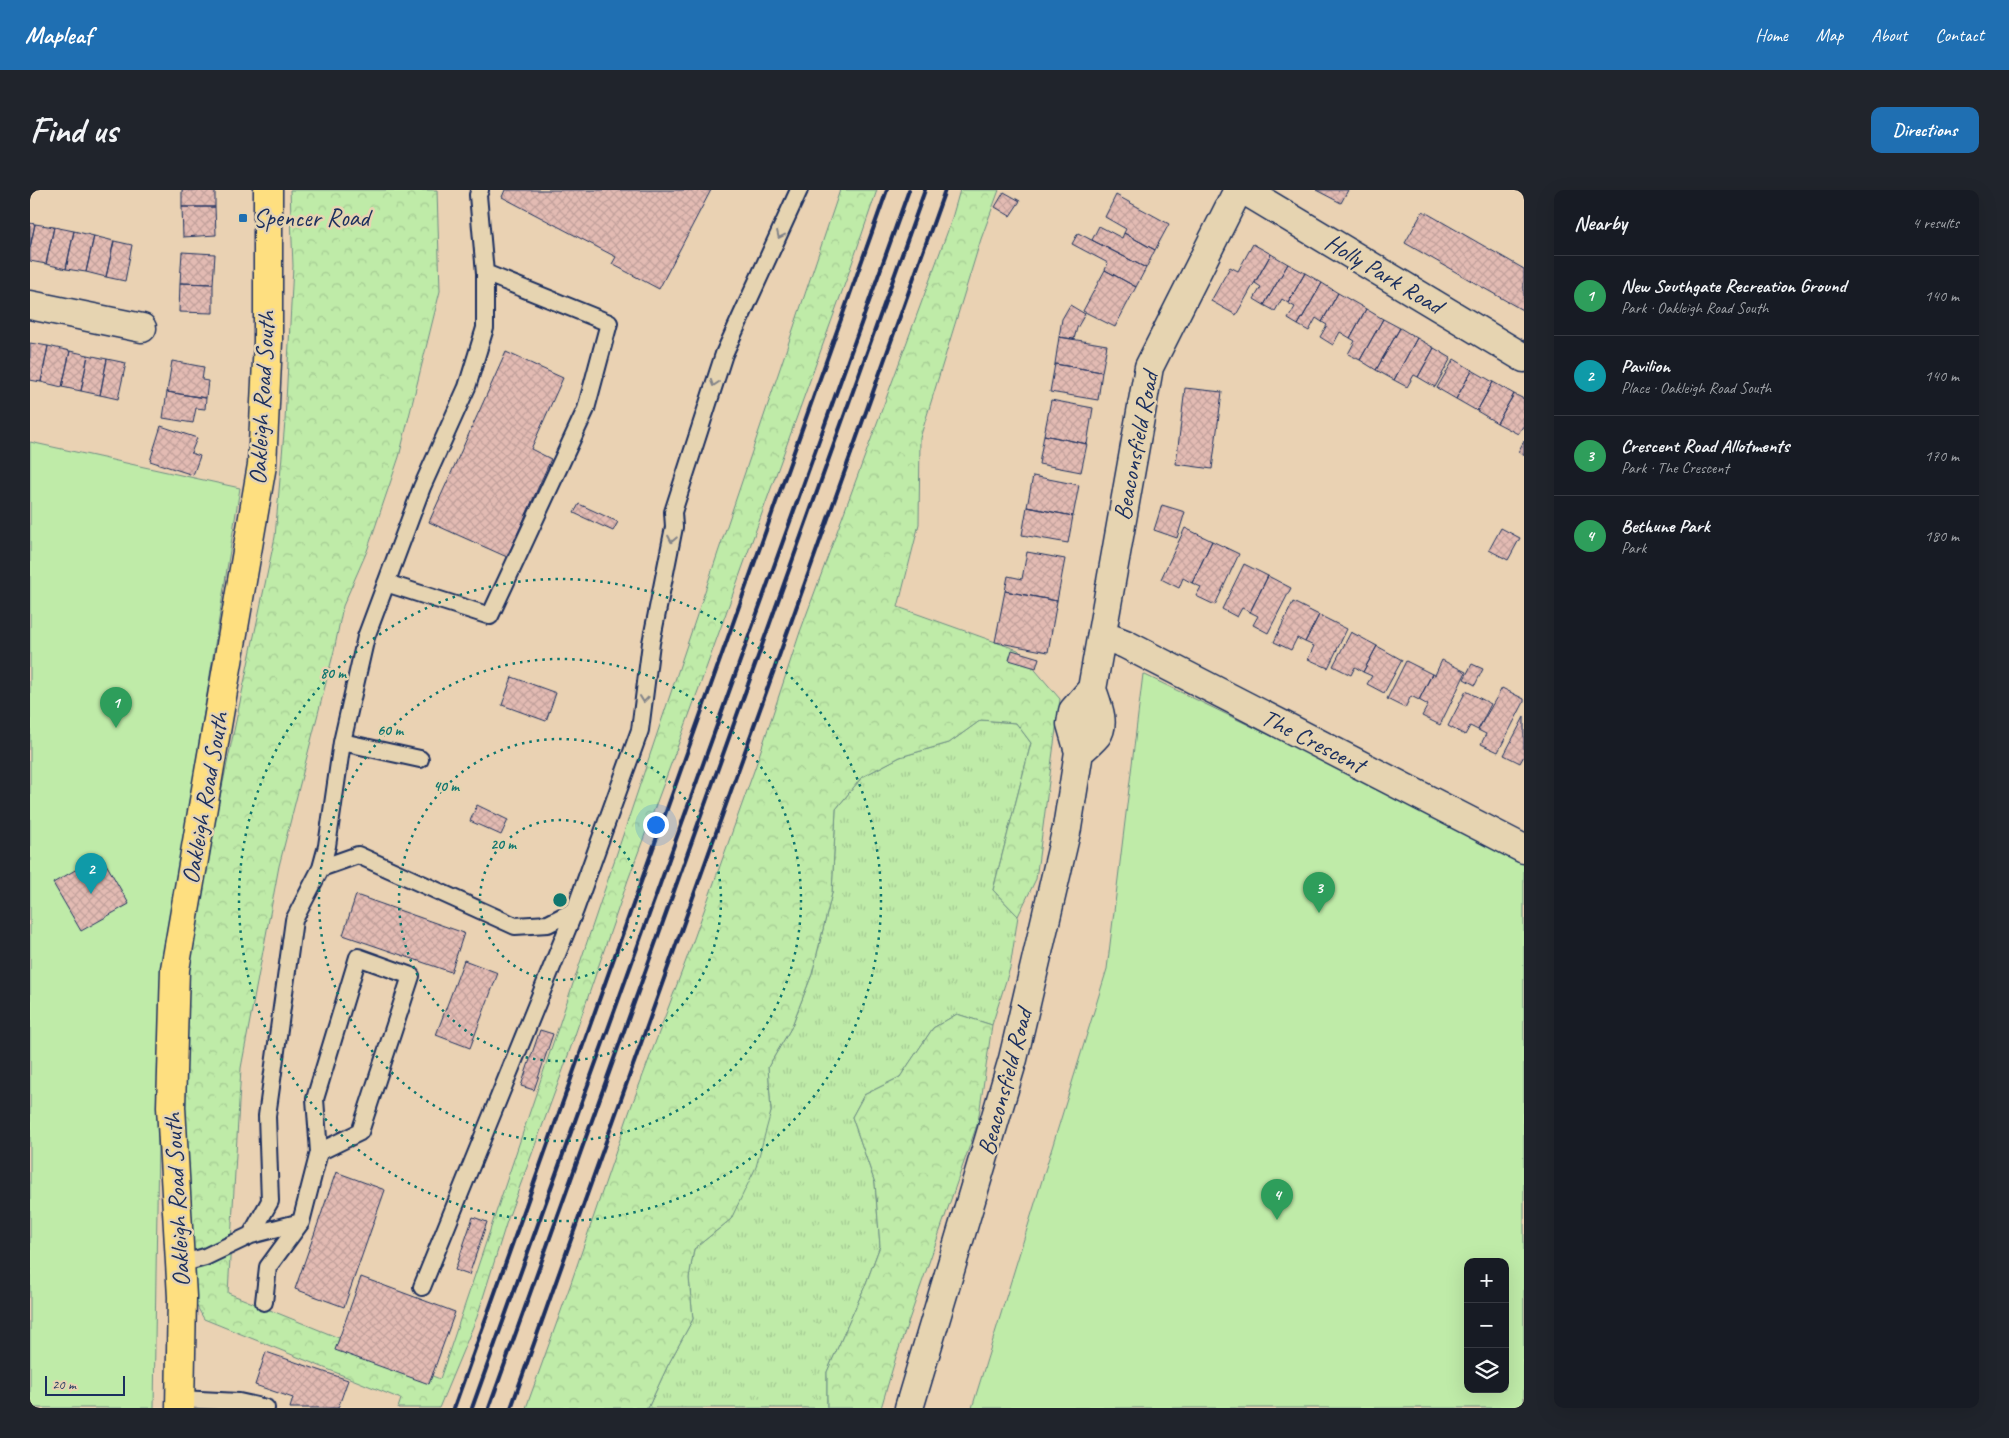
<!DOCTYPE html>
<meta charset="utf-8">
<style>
body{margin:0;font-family:Caveat,sans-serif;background:#20242c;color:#f1f3f6}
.controls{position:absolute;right:15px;bottom:15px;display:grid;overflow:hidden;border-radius:10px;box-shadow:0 5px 20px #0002}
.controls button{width:45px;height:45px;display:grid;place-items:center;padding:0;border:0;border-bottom:1px solid #363941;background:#171b24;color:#f1f3f6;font:25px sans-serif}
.scale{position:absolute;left:15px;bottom:12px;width:80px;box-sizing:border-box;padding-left:5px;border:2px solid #1b2f5e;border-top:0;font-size:14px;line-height:18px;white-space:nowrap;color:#1b2f5e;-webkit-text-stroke:4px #e6d4b1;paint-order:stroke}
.you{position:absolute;left:625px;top:634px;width:18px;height:18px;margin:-12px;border:4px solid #fff;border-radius:50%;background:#1a73e8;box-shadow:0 0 0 8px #1a73e833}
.badge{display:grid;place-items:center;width:32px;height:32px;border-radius:50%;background:#1f6fb2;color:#fff;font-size:16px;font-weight:700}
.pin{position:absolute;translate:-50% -41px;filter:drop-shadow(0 1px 2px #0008)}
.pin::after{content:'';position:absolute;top:26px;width:18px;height:15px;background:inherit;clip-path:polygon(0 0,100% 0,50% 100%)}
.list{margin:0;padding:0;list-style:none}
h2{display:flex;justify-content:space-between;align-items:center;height:65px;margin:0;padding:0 20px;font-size:21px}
h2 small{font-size:16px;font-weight:400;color:#9ea1a6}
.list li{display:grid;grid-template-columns:32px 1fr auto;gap:15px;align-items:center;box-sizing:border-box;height:80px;padding:0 20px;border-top:1px solid #363941}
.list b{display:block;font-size:19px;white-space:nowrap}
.list p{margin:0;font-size:16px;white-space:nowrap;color:#9ea1a6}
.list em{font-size:16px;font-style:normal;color:#9ea1a6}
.icon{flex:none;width:28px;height:28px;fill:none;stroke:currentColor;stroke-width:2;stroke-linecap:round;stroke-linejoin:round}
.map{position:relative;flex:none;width:1494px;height:1218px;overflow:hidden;border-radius:10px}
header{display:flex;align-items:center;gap:30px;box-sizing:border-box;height:70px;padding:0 25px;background:#1f6fb2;color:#fff}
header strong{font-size:24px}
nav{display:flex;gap:28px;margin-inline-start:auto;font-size:18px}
.intro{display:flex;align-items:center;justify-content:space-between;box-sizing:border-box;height:120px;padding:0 30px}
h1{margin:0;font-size:35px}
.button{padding:12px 22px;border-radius:10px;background:#1f6fb2;color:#fff;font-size:18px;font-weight:700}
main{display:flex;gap:30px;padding:0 30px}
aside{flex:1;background:#171b24;border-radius:10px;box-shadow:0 5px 20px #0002}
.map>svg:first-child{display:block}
.grass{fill:url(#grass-tufts);stroke:#6d8d83}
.forest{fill:url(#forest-crowns);stroke:#6d8d83}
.green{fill:#bfeba8;stroke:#6d8d83;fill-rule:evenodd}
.building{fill:url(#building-cross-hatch);stroke:#1b2f5e}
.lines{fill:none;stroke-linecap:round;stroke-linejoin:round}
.lane-casing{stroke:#1b2f5e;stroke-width:20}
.street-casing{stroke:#1b2f5e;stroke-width:31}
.primary-casing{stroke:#1b2f5e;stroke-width:31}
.lane{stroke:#e6d4b1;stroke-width:16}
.street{stroke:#e6d4b1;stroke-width:28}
.primary{stroke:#fedf80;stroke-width:28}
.rail{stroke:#1b2f5e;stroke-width:4}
.oneway{stroke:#808288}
.ring{fill:none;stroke:#0f766e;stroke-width:2.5;stroke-dasharray:2.5 5}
.poi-dot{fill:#1f6fb2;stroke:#e6d4b1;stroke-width:2}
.labels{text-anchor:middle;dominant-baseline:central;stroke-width:5;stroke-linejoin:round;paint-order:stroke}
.poi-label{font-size:25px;fill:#1b2f5e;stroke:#e6d4b1;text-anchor:start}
.street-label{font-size:25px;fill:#1b2f5e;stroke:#e6d4b1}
.centre{fill:#0f766e;stroke:#e6d4b1;stroke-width:2.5}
.ring-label{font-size:15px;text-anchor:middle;font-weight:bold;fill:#0f766e;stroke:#e6d4b1;stroke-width:5;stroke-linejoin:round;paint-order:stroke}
</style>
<header>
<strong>Mapleaf</strong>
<nav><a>Home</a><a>Map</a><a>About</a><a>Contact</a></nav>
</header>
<div class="intro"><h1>Find us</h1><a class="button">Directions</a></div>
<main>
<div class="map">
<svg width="1494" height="1218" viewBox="0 0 1494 1218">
<defs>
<pattern id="grass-tufts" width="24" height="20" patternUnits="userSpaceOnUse" patternTransform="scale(1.25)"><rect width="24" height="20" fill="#bfeba8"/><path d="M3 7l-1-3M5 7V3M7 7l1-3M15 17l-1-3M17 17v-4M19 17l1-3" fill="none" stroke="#a4ca93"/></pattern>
<pattern id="forest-crowns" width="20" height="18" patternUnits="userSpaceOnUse" patternTransform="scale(1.25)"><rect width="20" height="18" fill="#bfeba8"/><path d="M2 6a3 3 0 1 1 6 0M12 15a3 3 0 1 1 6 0" fill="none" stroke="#a4ca93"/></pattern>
<pattern id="building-cross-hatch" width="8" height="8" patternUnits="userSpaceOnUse" patternTransform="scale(1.25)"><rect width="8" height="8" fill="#e3bbb3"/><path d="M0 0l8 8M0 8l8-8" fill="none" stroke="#c2a19c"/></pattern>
</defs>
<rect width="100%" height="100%" fill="#ead2b3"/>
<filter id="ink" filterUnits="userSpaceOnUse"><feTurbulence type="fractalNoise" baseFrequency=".02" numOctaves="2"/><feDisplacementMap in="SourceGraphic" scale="10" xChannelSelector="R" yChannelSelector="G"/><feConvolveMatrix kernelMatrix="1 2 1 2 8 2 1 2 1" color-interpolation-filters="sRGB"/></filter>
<g filter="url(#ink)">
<!-- grass -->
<path class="grass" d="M951 530 986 533 1001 553 963 700 988 726 980 778 962 835 927 824 903 838 870 887 834 905 822 927 845 993 850 1056 835 1096 797 1182V1218H618L638 1175 663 1129 659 1088 664 1059 701 1029 741 922 738 877 761 838 782 784 802 703 806 619 832 587 870 567 919 553Z"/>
<!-- forest -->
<path class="forest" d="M260 0H407L410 101 369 267 337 361 313 416 304 461 249 676 211 878 198 1103 410 1189 810 0H847L818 85 661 520 598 690 533 880 477 1031 447 1127 409 1218H368L371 1209 174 1129 160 1104 151 929 159 753 245 347 255 231 263 76Z
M930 0H969L951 49 890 248 889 334 868 417 988 460 1030 509 1006 689 988 726 963 700 1001 553 986 533 951 530 919 553 870 567 832 587 806 619 802 703 782 784 761 838 738 877 741 922 726 977 701 1029 664 1059 659 1088 663 1129 638 1175 618 1218H496L540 1096 600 920 661 757 725 578 770 442 920 35Z
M927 824 962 835 948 932 866 1167 851 1218H797V1182L835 1096 850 1056 845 993 822 927 834 905 870 887 903 838Z"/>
<!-- green -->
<path class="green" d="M0 252 210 298 133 778 130 817 124 1218H0Z
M1113 484 1494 668V1218H942L1077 779ZM1438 1072H1475V1199H1438Z"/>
<!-- building -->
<path class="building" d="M152 0H185V17H152Z
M475 0H681L629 99 582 74 586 67 472 7Z
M1286 0H1318L1311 13Z
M974 2 990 11 980 26 965 17Z
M1086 5 1139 34 1125 60 1094 43 1096 39 1075 27Z
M152 17H185L186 45 153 47Z
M1393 21 1494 79V121L1375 53Z
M0 33 5 34 0 58Z
M5 34 24 37 16 74 0 71V58Z
M1069 36 1092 48 1094 43 1125 60 1116 78 1062 50Z
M24 37 44 41 36 79 16 74Z
M44 41 64 46 56 82 36 79Z
M1048 43 1116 78 1106 97 1075 80 1078 73 1042 54Z
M64 46 84 51 76 87 56 82Z
M84 51 102 55 95 91 76 87Z
M1223 54 1241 64 1206 125 1181 111 1200 77 1208 81Z
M152 62 185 64 183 94 150 93Z
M1241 64 1258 74 1234 115 1224 109 1231 97 1225 93Z
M1258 74 1275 83 1258 113 1252 109 1245 121 1234 115Z
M1075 80 1106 97 1085 137 1053 121Z
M1275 83 1292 93 1268 135 1258 129 1265 117 1258 113Z
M150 93 183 94V123L149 122Z
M1292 93 1308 103 1292 132 1286 128 1279 141 1268 135Z
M1308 103 1336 119 1320 148 1310 142 1303 155 1290 147 1297 135 1292 132Z
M1040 115 1055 124 1047 138 1044 149 1029 147 1032 129Z
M1336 119 1353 129 1330 170 1318 164 1325 151 1320 148Z
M1353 129 1370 138 1346 180 1330 170Z
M1370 138 1387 148 1364 190 1346 180Z
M1029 147 1077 155 1072 182 1025 174Z
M1387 148 1404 158 1388 187 1384 185 1377 197 1364 190Z
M0 153 18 156 11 192 0 190Z
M18 156 40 161 32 197 11 192Z
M1404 158 1421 168 1405 197 1388 187Z
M40 161 58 165 51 201 32 197Z
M476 162 533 188 501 259 521 269 477 367 399 332Z
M58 165 77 169 70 205 51 201Z
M77 169 96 173 88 209 70 205Z
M1424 169 1442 180 1426 209 1407 198Z
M142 171 174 177 172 190 178 191 176 208 137 202Z
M1025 174 1072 182 1068 210 1020 202Z
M1442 180 1463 192 1447 221 1426 209Z
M1463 192 1484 204 1467 233 1447 221Z
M1155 198 1192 202 1182 279 1146 274Z
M137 202 176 208 175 219 166 218 163 233 133 228Z
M1484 204 1494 209V235L1488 244 1467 233Z
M1021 210 1063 218 1057 254 1014 245Z
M131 236 167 248 161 263 170 266 163 285 120 271Z
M1014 245 1057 254 1051 282 1009 274Z
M1494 251V265L1488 262Z
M1003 286 1049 295 1043 326 997 317Z
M549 314 588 332 583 341 544 323Z
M1132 315 1155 322 1147 348 1124 340Z
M997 317 1043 326 1038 353 992 345Z
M1155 338 1182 351 1162 393 1153 388 1149 398 1131 389Z
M1471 338 1490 348 1478 370 1459 360Z
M1182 351 1209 364 1185 415 1166 406 1171 397 1162 393Z
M997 362 1035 369 1027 411 975 401 978 386 992 389Z
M1214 374 1238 386 1220 422 1212 418 1207 427 1192 419Z
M1238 386 1261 398 1238 443 1223 435 1228 426 1220 422Z
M975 401 1027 411 1018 462 965 452Z
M1263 412 1289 425 1275 452 1267 448 1261 460 1244 452Z
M1289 425 1317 439 1298 478 1278 469 1284 456 1275 452Z
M1321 442 1347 456 1333 482 1325 477 1321 485 1303 476Z
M1347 456 1372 470 1354 503 1337 494 1342 486 1333 482Z
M982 460 1009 468 1006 478 979 470Z
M1412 470 1436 482 1410 535 1392 526 1398 515 1389 510 1402 484 1405 485Z
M1376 471 1402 484 1389 510 1381 506 1375 518 1357 509Z
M1442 474 1453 479 1445 495 1434 489Z
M482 487 526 503 516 531 472 515Z
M1472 498 1494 509V512L1468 562 1451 554 1456 544 1448 540Z
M1436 501 1461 514 1448 540 1440 536 1435 545 1418 536Z
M1494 527V566L1490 573 1474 565Z
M447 615 478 630 471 645 440 631Z
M71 665 99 714 51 741 23 693Z
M326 705 434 743 421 782 313 745Z
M434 770 468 783 440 858 406 845Z
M510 840 523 844 504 900 491 896Z
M306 982 355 1000 314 1117 265 1099Z
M443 1027 457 1032 439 1085 425 1080Z
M331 1087 425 1122 399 1194 305 1160Z
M236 1162 318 1190 308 1218H260L263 1208 225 1195Z"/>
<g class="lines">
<defs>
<path id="lane" d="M356 393 460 426 556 219 579 133 455 83
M312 552 336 447 392 297 437 197 455 138V83L448 5 450 0
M1051 556 1061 506
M291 678 328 665 485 736 518 734 545 720
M221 1045 271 1032 289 962 330 942 381 786 328 767 285 909 289 962
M150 1074 175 1067 221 1045 240 1011 237 926 264 730 291 678 297 656 312 552 390 569
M392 1097 545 720 610 540 621 453 644 337 643 322 694 164 769 0
M234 1112 238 1077 271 1032
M150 1209 209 1212 236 1218"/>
<path id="street" d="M1214 0 1494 168
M0 115 112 138
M1072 445 1095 454 1494 659
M1049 562C1055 557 1062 551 1067 545 1076 533 1066 512 1062 499L1119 177 1208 0
M879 1218 983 869 1037 638 1049 562 1041 534 1043 521 1062 499"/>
<path id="primary" d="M150 1218 152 1107 141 917 145 779 232 275 238 151V0"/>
</defs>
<!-- lane casing -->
<use href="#lane" class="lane-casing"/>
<!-- street casing -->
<use href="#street" class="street-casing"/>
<!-- primary casing -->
<use href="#primary" class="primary-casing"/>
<!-- lane -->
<use href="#lane" class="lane"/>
<!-- street -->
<use href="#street" class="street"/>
<!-- primary -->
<use href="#primary" class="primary"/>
<!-- rail -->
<path class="rail" d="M424 1218 857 0
M442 1218 879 0
M459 1218 895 0
M481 1218 915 0"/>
</g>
<!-- one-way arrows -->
<defs><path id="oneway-chevron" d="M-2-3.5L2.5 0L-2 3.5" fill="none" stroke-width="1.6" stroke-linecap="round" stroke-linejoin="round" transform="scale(1.25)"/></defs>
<g class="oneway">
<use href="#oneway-chevron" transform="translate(750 45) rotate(115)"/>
<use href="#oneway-chevron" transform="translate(684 193) rotate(108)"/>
<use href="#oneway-chevron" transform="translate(642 349) rotate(101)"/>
<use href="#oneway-chevron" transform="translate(614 509) rotate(97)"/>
</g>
</g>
<!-- distance rings -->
<g class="ring">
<circle cx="530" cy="710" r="80"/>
<circle cx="530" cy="710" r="161"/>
<circle cx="530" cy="710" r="241"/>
<circle cx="530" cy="710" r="321"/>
</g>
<!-- markers -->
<rect class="poi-dot" x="208" y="23" width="10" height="10" rx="2.5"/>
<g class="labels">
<!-- poi labels -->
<g class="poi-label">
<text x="223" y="28">Spencer Road</text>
</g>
<!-- street labels -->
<g class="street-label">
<text transform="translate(1354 84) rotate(31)">Holly Park Road</text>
<text transform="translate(232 208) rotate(-87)">Oakleigh Road South</text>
<text transform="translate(1106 256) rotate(-79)">Beaconsfield Road</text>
<text transform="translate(1283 551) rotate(27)">The Crescent</text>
<text transform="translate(175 608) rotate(-80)">Oakleigh Road South</text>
<text transform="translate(975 892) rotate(-75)">Beaconsfield Road</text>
<text transform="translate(147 1010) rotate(-93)">Oakleigh Road South</text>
</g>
</g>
<circle cx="530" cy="710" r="8" class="centre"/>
<g class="ring-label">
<text x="303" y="488">80 m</text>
<text x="360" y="545">60 m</text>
<text x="416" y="601">40 m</text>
<text x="473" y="659">20 m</text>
</g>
</svg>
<div class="controls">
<button>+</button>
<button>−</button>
<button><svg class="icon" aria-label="layers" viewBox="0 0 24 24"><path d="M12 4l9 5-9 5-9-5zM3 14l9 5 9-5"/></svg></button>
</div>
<div class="scale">20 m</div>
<div class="you"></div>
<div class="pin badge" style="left:86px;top:538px;background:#2e9e5b">1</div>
<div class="pin badge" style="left:61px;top:704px;background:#0f9aa8">2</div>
<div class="pin badge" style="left:1289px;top:723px;background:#2e9e5b">3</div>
<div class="pin badge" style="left:1247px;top:1030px;background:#2e9e5b">4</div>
</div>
<aside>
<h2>Nearby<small>4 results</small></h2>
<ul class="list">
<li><span class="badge" style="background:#2e9e5b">1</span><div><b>New Southgate Recreation Ground</b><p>Park · Oakleigh Road South</p></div><em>140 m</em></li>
<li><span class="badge" style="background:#0f9aa8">2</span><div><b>Pavilion</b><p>Place · Oakleigh Road South</p></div><em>140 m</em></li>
<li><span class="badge" style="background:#2e9e5b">3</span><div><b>Crescent Road Allotments</b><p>Park · The Crescent</p></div><em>170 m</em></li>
<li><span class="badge" style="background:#2e9e5b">4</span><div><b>Bethune Park</b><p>Park</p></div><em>180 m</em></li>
</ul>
</aside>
</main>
